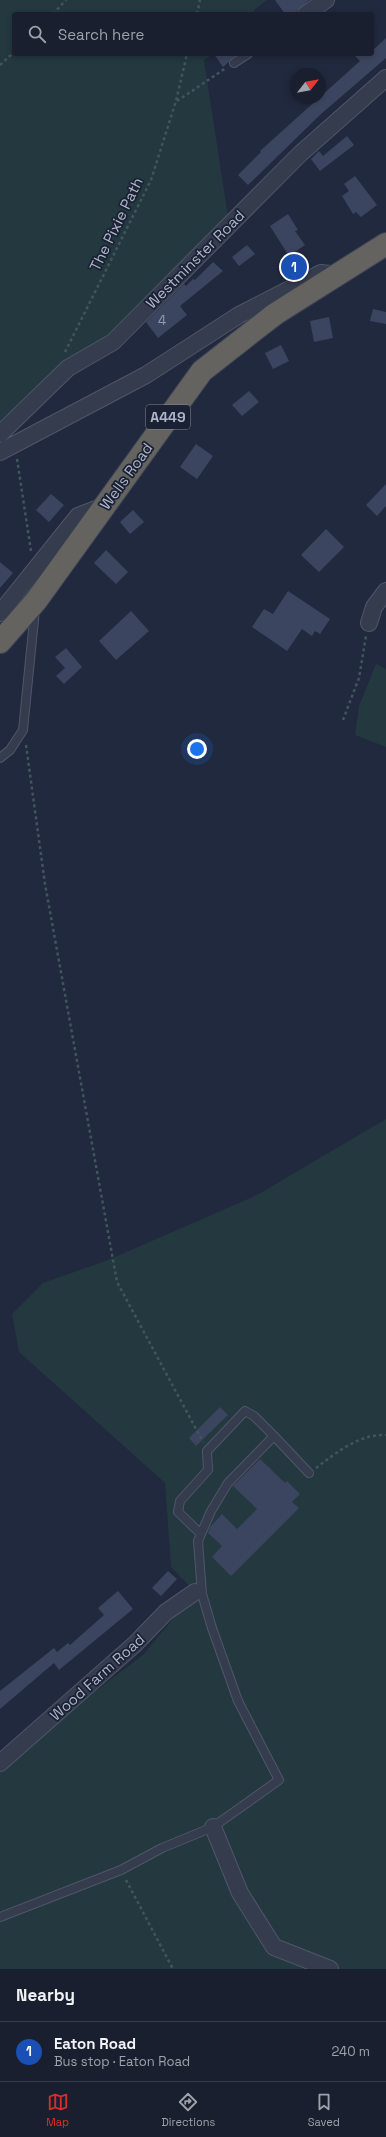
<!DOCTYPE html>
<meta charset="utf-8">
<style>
body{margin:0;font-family:"Space Grotesk",sans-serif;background:#262c3a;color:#f1f3f6}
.compass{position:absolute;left:290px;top:68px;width:36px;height:36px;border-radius:50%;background:#191f2e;box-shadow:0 2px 6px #0003;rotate:59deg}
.you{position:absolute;left:197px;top:749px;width:14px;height:14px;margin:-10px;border:3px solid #fff;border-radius:50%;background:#1a73e8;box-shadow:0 0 0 6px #1a73e833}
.badge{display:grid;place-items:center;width:26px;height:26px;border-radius:50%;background:#d93025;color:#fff;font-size:13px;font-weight:700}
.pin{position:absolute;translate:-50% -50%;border:2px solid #fff;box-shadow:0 1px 4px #0006}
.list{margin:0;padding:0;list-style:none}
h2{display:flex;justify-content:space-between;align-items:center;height:52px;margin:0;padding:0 16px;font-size:17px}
h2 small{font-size:13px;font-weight:400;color:#9fa2aa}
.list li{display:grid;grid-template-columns:26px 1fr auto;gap:12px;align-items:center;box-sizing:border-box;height:60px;padding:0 16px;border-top:1px solid #373d4a}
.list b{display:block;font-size:15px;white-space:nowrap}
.list p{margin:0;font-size:13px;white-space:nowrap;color:#9fa2aa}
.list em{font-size:13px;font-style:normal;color:#9fa2aa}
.icon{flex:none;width:22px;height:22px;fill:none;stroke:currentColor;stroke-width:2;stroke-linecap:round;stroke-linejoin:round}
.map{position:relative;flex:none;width:386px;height:1969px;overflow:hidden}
.search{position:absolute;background:#191f2e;box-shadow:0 2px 6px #0003;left:12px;right:12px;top:12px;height:44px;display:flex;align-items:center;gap:10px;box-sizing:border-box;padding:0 14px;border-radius:4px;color:#9fa2aa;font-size:15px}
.sheet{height:112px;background:#191f2e}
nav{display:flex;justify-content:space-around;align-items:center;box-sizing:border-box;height:56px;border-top:1px solid #373d4a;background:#191f2e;font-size:11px;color:#9fa2aa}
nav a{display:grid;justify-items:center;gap:2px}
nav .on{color:#d93025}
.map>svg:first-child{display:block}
.green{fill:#23383f}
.building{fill:#3c455f}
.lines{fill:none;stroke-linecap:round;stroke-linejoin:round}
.service-casing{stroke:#505669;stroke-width:10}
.minor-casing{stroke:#505669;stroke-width:18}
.trunk-casing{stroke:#3d4356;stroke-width:24}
.path{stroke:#41555c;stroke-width:2.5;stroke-dasharray:3 3;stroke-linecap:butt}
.service{stroke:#353c4e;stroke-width:8}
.minor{stroke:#353c4e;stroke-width:16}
.trunk{stroke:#646360;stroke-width:22}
.labels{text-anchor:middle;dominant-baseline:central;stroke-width:3.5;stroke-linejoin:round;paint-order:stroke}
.number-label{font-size:13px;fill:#939aaf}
.shield{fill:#1a2133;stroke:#83899d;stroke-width:1}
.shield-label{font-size:14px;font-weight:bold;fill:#b0b6ca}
.street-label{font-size:15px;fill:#b0b6ca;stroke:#1a2133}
</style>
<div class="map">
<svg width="386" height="1969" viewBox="0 0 386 1969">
<rect width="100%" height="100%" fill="#21293e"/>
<!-- green -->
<path class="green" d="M0 0H267L254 10 255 14H14V54H213L204 60 229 223 0 442Z
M376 664 386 669V747L355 735 359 706Z
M386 1119V1969H0V1760L51 1725 143 1655 195 1592 171 1567 165 1483 19 1352 12 1314 43 1283 108 1260 257 1195Z"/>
<!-- building -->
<path class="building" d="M275 0H309L294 14H285Z
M386 38V58L321 114 248 185 238 175 261 152 260 151 360 61 353 54H372V51Z
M214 54H238L223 67Z
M347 136 354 145 320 171 311 159 319 151 323 156Z
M355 176 377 205 361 217 356 212 353 214 342 196 349 191 344 184Z
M288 214 298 230 295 231 305 245 289 256 270 226Z
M247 245 255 254 239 266 232 257Z
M213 262 223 271 180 306 187 315 158 338 146 322 184 284 186 286 193 279 195 280Z
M373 309 386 312V324L370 321Z
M329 317 333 338 314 342 310 321Z
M281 345 289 361 273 369 265 353Z
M249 391 259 402 242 416 232 405Z
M196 444 213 456 197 479 180 467Z
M386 484V506L377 516 366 505Z
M51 494 64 505 49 522 36 510Z
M133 510 144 522 130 534 120 522Z
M326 529 344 547 319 572 301 555Z
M106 550 128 572 116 584 94 563Z
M0 562 13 573 0 588Z
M288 591 330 619 320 634 315 631 312 636 302 629 287 651 252 627 264 609 273 614Z
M131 611 149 631 116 660 99 641Z
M66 648 82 667 64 684 56 676 65 668 55 657Z
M220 1407 228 1415 196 1446 189 1438Z
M260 1459 285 1483 287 1481 300 1494 292 1502 299 1508 231 1576 212 1557 222 1546 208 1533 210 1527 222 1514 237 1529 257 1509 233 1486Z
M168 1571 177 1579 161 1596 152 1588Z
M118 1591 133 1609 59 1670 54 1663 0 1709V1691L54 1648 57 1652 68 1643 70 1645 104 1615 98 1608Z"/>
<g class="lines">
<defs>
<path id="service" d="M234 63 248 54
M0 758 10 750 23 730 35 610
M201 1534 178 1512 180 1501 208 1470 207 1451 245 1411 254 1416 274 1436
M0 1917 121 1870 162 1848 213 1827 279 1780 238 1701 212 1628 202 1594 198 1541 211 1511 228 1483 274 1436 309 1473"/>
<path id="minor" d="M306 14 326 0
M0 434 68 368 113 342 300 154 386 78
M0 452 146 375 239 315 321 273 330 274
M0 613 78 516 104 506
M369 623 374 607 386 591
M0 1763 135 1644 166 1612 195 1592
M213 1827 240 1893 274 1947 330 1969"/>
<path id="trunk" d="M0 642 36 601 202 371 275 314 386 244"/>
</defs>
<!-- service casing -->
<use href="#service" class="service-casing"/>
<!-- minor casing -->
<use href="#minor" class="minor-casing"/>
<!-- trunk casing -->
<use href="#trunk" class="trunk-casing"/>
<!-- path -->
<path class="path" d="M53 14 66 0
M197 14 200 0
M0 65 14 52
M177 101 226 68
M65 352 151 180 176 101 187 54
M17 459 31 551
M343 720 359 678 366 636
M26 745 45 884 117 1282 203 1442
M316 1468C337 1452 359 1434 386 1435
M126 1880 173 1969"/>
<!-- service -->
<use href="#service" class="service"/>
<!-- minor -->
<use href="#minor" class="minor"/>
<!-- trunk -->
<use href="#trunk" class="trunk"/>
</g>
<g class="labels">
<!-- number labels -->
<g class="number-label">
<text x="162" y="320">4</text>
</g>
<!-- shield labels -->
<rect class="shield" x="146" y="405" width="44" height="24" rx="3"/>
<g class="shield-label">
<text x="168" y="417">A449</text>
</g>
<!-- street labels -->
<g class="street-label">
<text transform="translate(116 224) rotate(-64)">The Pixie Path</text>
<text transform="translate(195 259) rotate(-45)">Westminster Road</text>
<text transform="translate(126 476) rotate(-54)">Wells Road</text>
<text transform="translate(97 1677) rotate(-42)">Wood Farm Road</text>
</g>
</g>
</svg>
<svg class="compass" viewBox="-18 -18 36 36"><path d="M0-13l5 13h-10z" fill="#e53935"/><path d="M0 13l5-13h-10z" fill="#9fa2aa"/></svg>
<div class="you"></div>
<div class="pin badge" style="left:294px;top:267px;background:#1a4fb4">1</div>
<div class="search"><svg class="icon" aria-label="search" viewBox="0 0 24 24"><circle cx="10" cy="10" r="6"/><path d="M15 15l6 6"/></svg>Search here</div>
</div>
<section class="sheet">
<h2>Nearby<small></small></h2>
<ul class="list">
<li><span class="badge" style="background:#1a4fb4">1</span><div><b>Eaton Road</b><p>Bus stop · Eaton Road</p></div><em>240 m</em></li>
</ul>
</section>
<nav>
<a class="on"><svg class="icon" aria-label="map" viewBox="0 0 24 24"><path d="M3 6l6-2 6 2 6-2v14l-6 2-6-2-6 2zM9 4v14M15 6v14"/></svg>Map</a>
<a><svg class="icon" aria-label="directions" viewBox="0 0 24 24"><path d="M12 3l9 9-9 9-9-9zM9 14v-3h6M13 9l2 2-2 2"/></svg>Directions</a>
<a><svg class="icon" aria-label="saved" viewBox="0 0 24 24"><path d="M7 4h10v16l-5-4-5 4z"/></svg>Saved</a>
</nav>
